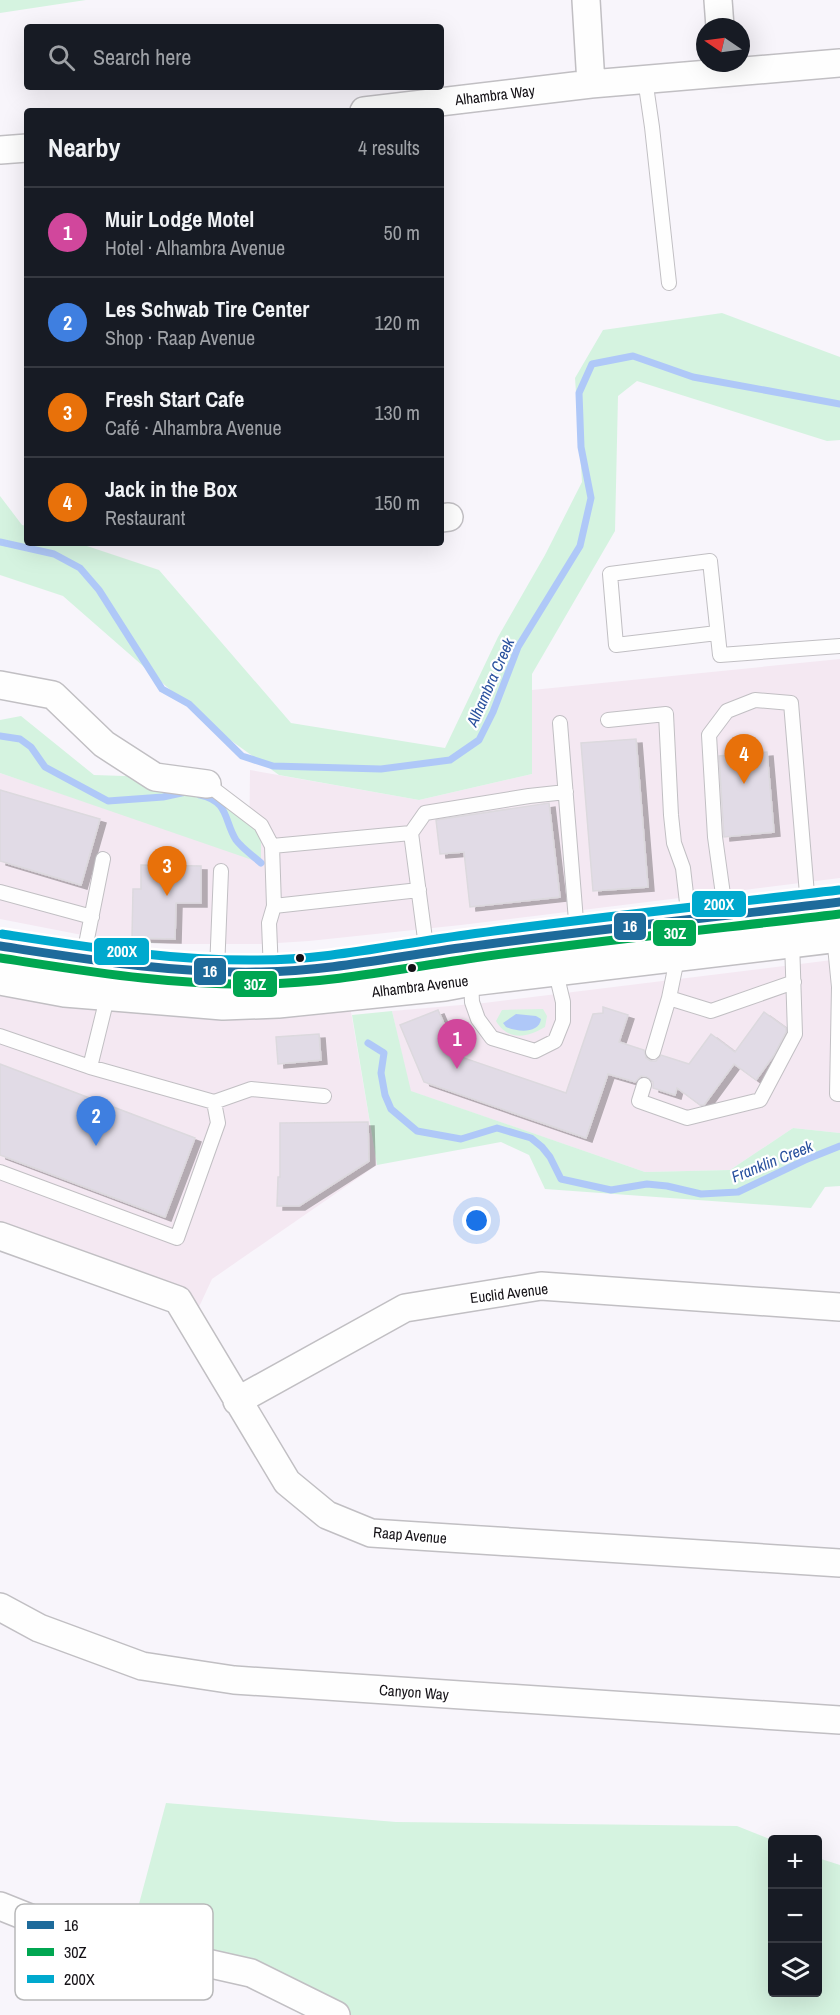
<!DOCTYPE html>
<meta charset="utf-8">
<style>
body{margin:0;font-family:"Archivo Narrow",sans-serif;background:#20242c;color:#f1f3f6}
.controls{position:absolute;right:18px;bottom:18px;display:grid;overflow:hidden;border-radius:6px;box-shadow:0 6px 24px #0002}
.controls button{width:54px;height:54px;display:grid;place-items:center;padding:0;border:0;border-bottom:2px solid #363941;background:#171b24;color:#f1f3f6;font:30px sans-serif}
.compass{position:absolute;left:696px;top:18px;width:54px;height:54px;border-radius:50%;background:#171b24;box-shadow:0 6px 24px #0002;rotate:283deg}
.you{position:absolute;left:477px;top:1221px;width:21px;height:21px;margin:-15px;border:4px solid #fff;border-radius:50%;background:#1a73e8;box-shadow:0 0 0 9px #1a73e833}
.badge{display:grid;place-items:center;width:39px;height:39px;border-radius:50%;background:#b2b1b5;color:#fff;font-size:20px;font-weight:700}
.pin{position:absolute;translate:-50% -50px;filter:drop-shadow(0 2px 3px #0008)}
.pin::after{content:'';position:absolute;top:32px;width:21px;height:18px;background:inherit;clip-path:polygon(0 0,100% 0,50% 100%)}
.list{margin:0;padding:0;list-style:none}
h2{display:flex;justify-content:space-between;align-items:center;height:78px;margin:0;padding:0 24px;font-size:26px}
h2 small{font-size:20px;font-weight:400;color:#9ea1a6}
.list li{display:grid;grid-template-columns:39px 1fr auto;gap:18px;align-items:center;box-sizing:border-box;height:90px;padding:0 24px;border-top:2px solid #363941}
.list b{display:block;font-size:22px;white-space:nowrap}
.list p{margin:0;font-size:20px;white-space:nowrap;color:#9ea1a6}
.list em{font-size:20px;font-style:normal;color:#9ea1a6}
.icon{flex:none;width:33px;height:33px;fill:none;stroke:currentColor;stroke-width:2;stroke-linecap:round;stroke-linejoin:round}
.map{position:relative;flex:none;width:840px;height:2015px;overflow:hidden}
.search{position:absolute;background:#171b24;box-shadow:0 6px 24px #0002;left:24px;top:24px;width:420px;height:66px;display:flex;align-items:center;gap:15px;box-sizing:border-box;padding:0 21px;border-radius:6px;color:#9ea1a6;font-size:22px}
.panel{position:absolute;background:#171b24;box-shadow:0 6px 24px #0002;left:24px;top:108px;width:420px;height:438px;border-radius:6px}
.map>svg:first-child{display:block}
.commercial{fill:#f4e8f2}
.green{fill:#d5f3e0}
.water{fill:#afc8f8}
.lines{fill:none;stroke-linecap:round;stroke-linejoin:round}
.stream{stroke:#afc8f8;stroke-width:7}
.building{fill:#e1dbe6;stroke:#dcd9de;stroke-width:1.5;filter:url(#shadow)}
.lane-casing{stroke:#c1bfc3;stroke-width:16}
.street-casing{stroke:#c1bfc3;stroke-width:30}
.secondary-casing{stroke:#c1bfc3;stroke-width:36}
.lane{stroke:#fefefe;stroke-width:14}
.street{stroke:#fefefe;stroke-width:27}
.secondary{stroke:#fefefe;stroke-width:33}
.bus-1-casing{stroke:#fff;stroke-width:14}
.bus-2-casing{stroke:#fff;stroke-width:14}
.bus-3-casing{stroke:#fff;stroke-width:14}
.bus-1{stroke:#1e6b9b;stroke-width:9}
.bus-2{stroke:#00a651;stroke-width:9}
.bus-3{stroke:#00a9ce;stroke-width:9}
.bus-dot{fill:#141116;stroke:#fff;stroke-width:2}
.labels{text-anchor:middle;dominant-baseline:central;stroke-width:4.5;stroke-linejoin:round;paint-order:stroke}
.street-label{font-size:15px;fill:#141116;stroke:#fff}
.water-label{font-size:16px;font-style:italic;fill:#29519e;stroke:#fff}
.key{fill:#fff;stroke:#b8b8b9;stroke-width:1.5}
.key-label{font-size:16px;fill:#141116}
.line-badge{stroke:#fff;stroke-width:2}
.badge-label{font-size:16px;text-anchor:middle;font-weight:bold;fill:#fff}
</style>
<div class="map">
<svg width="840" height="2015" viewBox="0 0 840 2015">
<defs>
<filter id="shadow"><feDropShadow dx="6" dy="4" stdDeviation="0" flood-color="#0004"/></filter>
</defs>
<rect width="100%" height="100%" fill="#f8f5fb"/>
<!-- commercial -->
<path class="commercial" d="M840 659V878L461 925 309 941 262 944H169L77 934 0 919V773L249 857 250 770 419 800 532 774V690Z
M840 959V1133L793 1128 730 1170 645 1172 410 1091 392 1011 484 1003Z
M0 978 348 994 377 1165 212 1279 192 1322 178 1300 0 1236Z"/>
<!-- green -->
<path class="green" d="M0 0H86L0 13Z
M722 313 840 357V440L827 441 637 381 618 396 615 531 532 674V774L419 800 279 775 215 729 63 596 0 575V496L22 525 27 526V543H78L159 570 291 723 445 748 498 637 545 555 582 482 575 378 603 330Z
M21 716 94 775 155 777 207 784 261 825V863L0 773V720Z
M543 1009 547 1016 545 1027C527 1038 508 1041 496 1021L502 1010Z
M392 1011 411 1091 645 1172 730 1170 793 1128 840 1133V1186L825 1187 811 1208 545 1189 529 1155 501 1142 377 1165 352 1015Z
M166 1803 396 1822 737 1826 772 1840V1992H818V1858L840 1865V2015H336L128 1945Z"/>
<!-- water -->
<path class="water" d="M516 1014 536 1016 541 1019C539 1034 517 1032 506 1027L503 1023Z"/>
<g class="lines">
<!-- stream -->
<path class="stream" d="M0 542 54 554 80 568 99 590 162 689 189 704 242 756 273 766 381 769 450 760 479 740 493 712 518 647 580 546 591 498 581 447 579 393 592 364 633 356 693 377 840 404
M0 736 20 739 31 747 45 767 108 801 163 797 186 792
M200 795C229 801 224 821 236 840 242 848 253 856 261 863
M368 1043 384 1053 381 1073 385 1095 391 1109 417 1131 461 1139 497 1128 531 1138 542 1147 550 1157 561 1179 611 1190 647 1184 667 1186 701 1194 738 1192 805 1160 840 1146"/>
</g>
<!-- building -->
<path class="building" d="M636 739 648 887 593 891 581 743Z
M767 752 774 832 724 837 719 756Z
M0 790 100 819 81 885 0 861Z
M549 803 560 897 470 907 464 852 440 854 436 820Z
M141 865 201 866V903H176L175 939 132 938 133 889H141Z
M603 1007 628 1015 619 1042 644 1050 646 1058 651 1061H656L661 1055 689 1064 711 1034 735 1052 764 1012 786 1028V1032L774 1055 756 1080 734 1064 704 1105H700L677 1088 675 1095 653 1088V1082L647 1077 641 1076 635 1082 608 1074 586 1138 424 1082 400 1025 438 1010 458 1056 566 1093 593 1014 603 1013Z
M319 1034 321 1060 278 1064 276 1037Z
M0 1064 195 1138 165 1217 0 1155Z
M368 1122 369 1161 299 1206H277L278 1177H280V1123Z"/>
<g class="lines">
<defs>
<path id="lane" d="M645 79 652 127 669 283
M717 633 616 645 610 574 710 561 720 655 840 646
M608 720 666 714 671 815 674 843 683 868 689 920
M560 723 577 933
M207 784 261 825 272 846
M411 833 425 813 529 796 566 792
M0 892 92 917
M274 906 419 890
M726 916 715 837 709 735 727 711 755 700 791 703 808 906
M834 936 839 987 837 1094H840
M83 959 103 859
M217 970 221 871
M271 972 269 923 274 906 272 846 411 833 427 954
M471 979 472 1002 478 1019 492 1038 535 1051 555 1041 563 1021V1002L555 969
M108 994 90 1067 214 1102 251 1089 324 1096
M669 998 711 1011 794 982
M0 1036 90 1067
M653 1052 669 998 678 954
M644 1085 639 1101 687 1118 760 1100 795 1034 792 941
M0 1172 177 1238 218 1123 214 1102"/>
<path id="street" d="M586 0 591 84
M718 0 720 27
M364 111 591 84 840 63
M0 150 27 148
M441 518 449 517
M0 685 53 695 104 744 155 777 207 784
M0 1236 178 1300 287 1482 327 1515 371 1533 840 1563
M237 1401 405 1308 541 1286 840 1307
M0 1607 39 1628 142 1666 234 1680 840 1720
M0 1906 60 1930 251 1973 336 2015"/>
<path id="secondary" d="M0 946C97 961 198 977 296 971 316 970 336 966 356 964 392 959 428 954 464 947L840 902
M0 978 65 990 223 1003 278 1001 444 984 471 979 840 935"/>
</defs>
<!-- lane casing -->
<use href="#lane" class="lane-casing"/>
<!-- street casing -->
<use href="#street" class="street-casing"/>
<!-- secondary casing -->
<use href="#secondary" class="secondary-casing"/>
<!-- lane -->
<use href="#lane" class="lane"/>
<!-- street -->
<use href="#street" class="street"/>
<!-- secondary -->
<use href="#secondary" class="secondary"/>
<defs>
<path id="bus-1" d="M0 946C86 959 173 974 261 972 331 971 398 956 467 947 591 930 716 917 840 902"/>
<path id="bus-2" d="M0 958C86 971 173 986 261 984 331 983 398 969 467 959 591 941 716 929 840 914"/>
<path id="bus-3" d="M2 934C87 947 172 961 258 960 328 960 396 944 465 935 589 918 714 905 839 890"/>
</defs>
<!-- bus-1 casing -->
<use href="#bus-1" class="bus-1-casing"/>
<!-- bus-2 casing -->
<use href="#bus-2" class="bus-2-casing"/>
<!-- bus-3 casing -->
<use href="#bus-3" class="bus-3-casing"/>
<!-- bus-1 -->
<use href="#bus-1" class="bus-1"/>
<!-- bus-2 -->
<use href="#bus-2" class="bus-2"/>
<!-- bus-3 -->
<use href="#bus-3" class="bus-3"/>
</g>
<!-- markers -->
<g class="bus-dot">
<circle cx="300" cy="958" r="5"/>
<circle cx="412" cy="968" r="5"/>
</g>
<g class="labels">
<!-- street labels -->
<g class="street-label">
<text transform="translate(495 95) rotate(-7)">Alhambra Way</text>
<text transform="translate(420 986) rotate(-7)">Alhambra Avenue</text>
<text transform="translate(509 1293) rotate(-7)">Euclid Avenue</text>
<text transform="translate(410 1535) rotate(5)">Raap Avenue</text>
<text transform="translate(414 1692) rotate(4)">Canyon Way</text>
</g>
<!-- water labels -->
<g class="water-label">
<text transform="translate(490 682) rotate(-66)">Alhambra Creek</text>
<text transform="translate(772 1161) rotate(-22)">Franklin Creek</text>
</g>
</g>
<!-- legend -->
<rect x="15" y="1904" width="198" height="96" rx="9" class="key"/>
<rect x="27" y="1921" width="27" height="8" fill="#1e6b9b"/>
<rect x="27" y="1948" width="27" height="8" fill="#00a651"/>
<rect x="27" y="1975" width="27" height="8" fill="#00a9ce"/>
<g class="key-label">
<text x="64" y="1931">16</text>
<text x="64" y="1958">30Z</text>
<text x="64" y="1985">200X</text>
</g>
<g class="line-badge">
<rect x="691" y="890" width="56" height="28" rx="6" fill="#00a9ce"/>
<rect x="613" y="912" width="34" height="29" rx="6" fill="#1e6b9b"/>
<rect x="652" y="919" width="45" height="28" rx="6" fill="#00a651"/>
<rect x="93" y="937" width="57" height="29" rx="6" fill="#00a9ce"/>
<rect x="193" y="957" width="34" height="29" rx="6" fill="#1e6b9b"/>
<rect x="232" y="970" width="46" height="28" rx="6" fill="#00a651"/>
</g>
<g class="badge-label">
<text x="719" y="910">200X</text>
<text x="630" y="932">16</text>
<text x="675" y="939">30Z</text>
<text x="122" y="957">200X</text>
<text x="210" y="977">16</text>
<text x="255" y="990">30Z</text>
</g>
</svg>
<div class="controls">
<button>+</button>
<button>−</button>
<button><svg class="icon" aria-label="layers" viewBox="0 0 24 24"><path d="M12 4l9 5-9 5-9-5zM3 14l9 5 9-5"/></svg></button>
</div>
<svg class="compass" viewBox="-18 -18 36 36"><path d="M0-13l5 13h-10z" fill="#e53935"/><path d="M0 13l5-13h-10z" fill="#9ea1a6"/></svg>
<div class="you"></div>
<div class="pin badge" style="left:457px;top:1069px;background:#d1479c">1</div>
<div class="pin badge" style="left:96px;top:1146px;background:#3f7fe0">2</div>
<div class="pin badge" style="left:167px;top:896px;background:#e8710a">3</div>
<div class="pin badge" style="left:744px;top:784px;background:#e8710a">4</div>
<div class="search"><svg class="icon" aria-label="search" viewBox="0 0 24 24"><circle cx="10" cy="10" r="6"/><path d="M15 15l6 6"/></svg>Search here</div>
<section class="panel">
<h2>Nearby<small>4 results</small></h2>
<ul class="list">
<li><span class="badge" style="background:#d1479c">1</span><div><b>Muir Lodge Motel</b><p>Hotel · Alhambra Avenue</p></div><em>50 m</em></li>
<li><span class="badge" style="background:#3f7fe0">2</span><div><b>Les Schwab Tire Center</b><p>Shop · Raap Avenue</p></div><em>120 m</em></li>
<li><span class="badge" style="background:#e8710a">3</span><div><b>Fresh Start Cafe</b><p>Café · Alhambra Avenue</p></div><em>130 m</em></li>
<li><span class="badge" style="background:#e8710a">4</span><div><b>Jack in the Box</b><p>Restaurant</p></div><em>150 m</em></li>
</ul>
</section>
</div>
